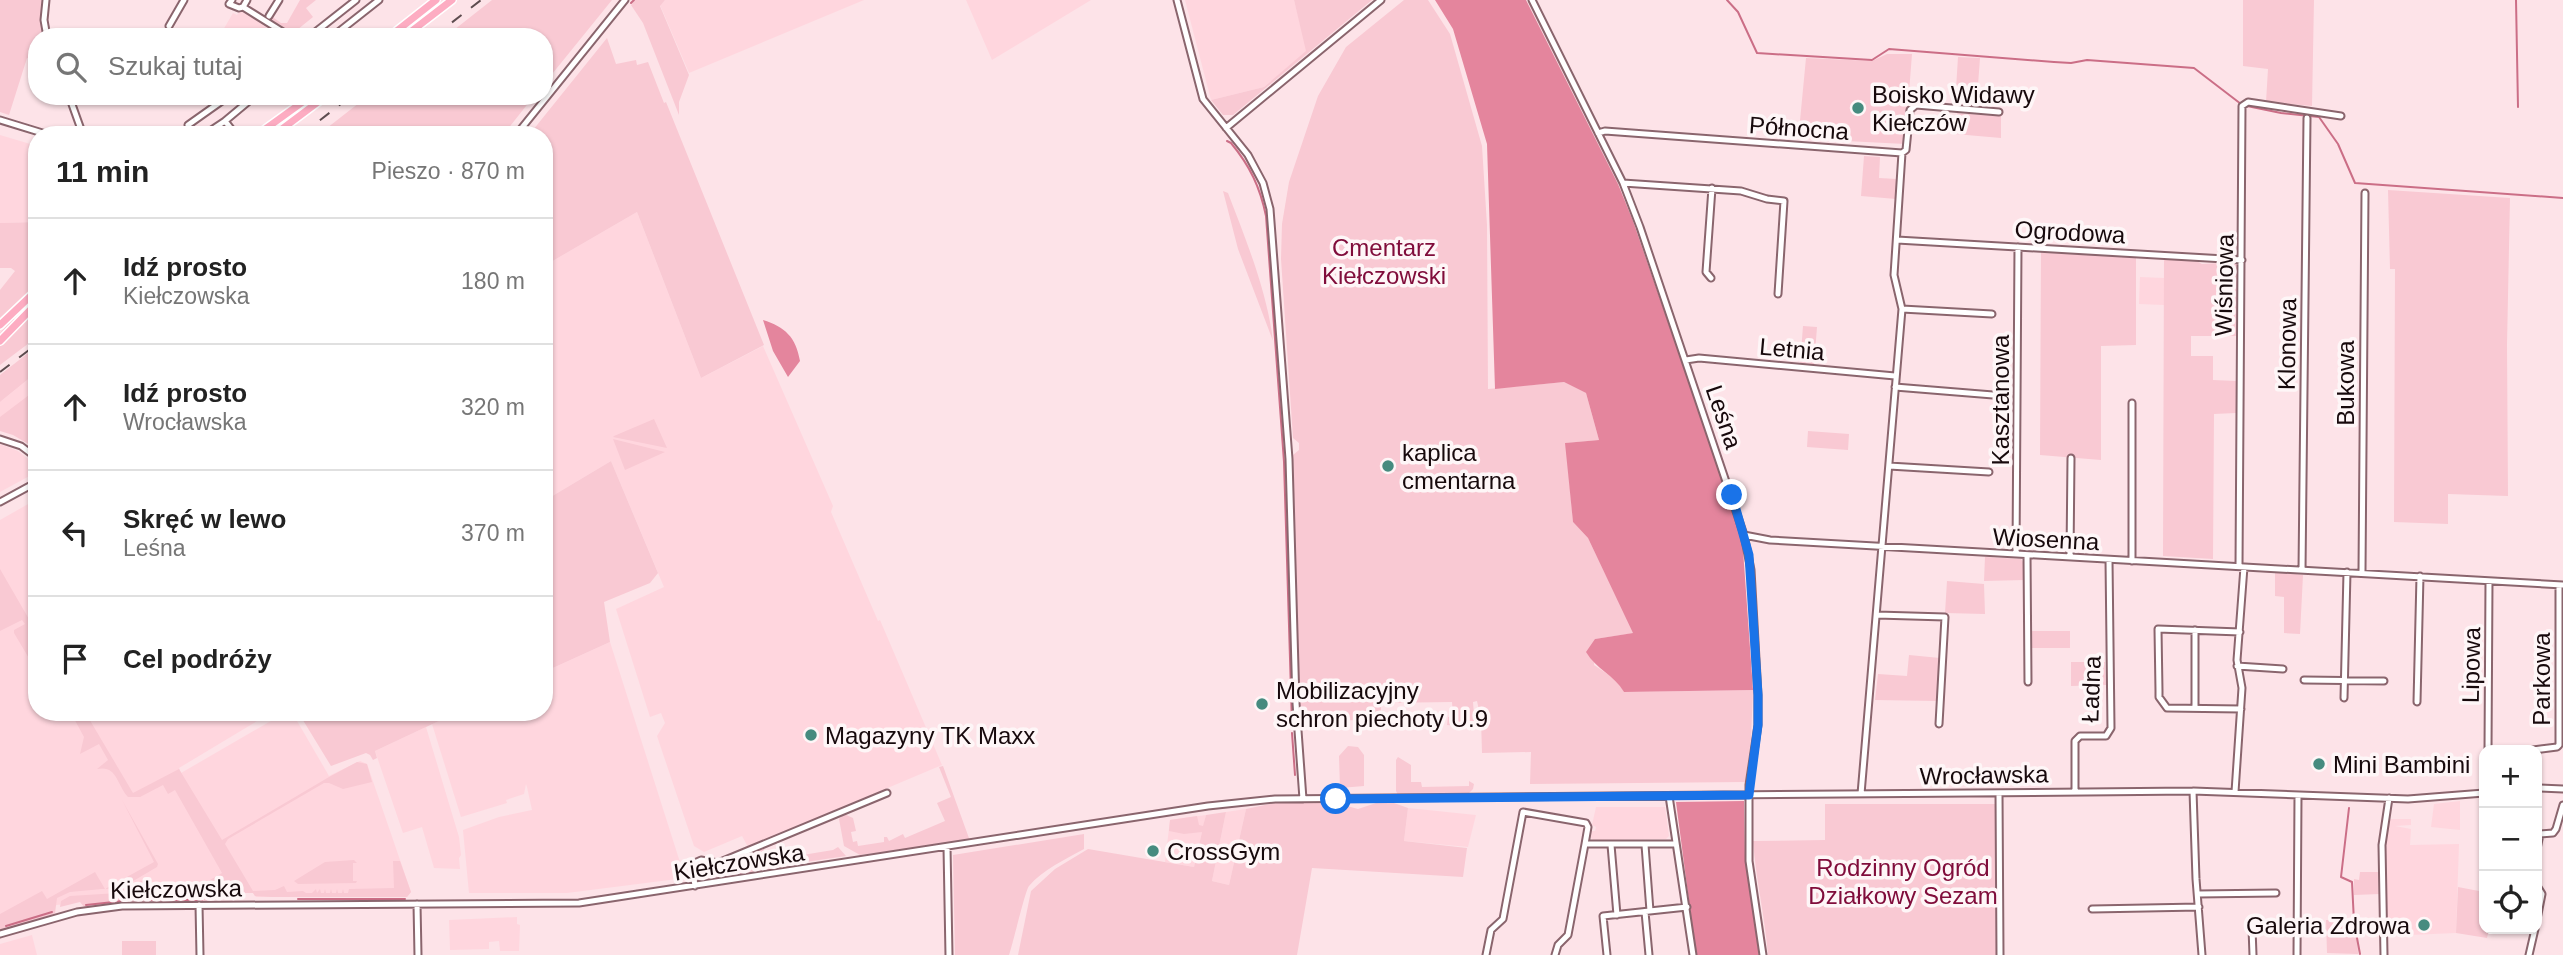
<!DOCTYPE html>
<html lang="pl">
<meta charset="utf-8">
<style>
body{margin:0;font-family:Helvetica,sans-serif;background:#f2f2f2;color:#222}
.controls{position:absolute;right:21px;bottom:21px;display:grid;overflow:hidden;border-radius:14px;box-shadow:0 2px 5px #0004}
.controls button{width:63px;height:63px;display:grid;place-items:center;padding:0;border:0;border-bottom:2px solid #e0e0e0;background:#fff;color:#222;font:35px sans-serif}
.stop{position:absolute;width:21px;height:21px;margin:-16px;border:5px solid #1a73e8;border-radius:50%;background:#fff}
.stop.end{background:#1a73e8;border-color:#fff;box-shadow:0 2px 7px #0008}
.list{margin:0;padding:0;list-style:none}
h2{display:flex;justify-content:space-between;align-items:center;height:91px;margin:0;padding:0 28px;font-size:30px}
h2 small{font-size:23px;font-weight:400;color:#767676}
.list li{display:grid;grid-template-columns:46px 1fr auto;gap:21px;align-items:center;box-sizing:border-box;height:126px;padding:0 28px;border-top:2px solid #e0e0e0}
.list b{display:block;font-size:26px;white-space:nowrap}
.list p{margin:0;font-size:23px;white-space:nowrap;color:#767676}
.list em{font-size:23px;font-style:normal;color:#767676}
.icon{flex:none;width:38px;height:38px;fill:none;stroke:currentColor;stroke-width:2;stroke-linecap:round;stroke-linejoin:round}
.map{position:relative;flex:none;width:2563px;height:955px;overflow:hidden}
.search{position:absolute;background:#fff;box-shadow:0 2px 5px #0004;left:28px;top:28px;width:525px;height:77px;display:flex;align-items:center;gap:18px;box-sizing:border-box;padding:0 24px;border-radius:28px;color:#767676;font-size:26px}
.panel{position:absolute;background:#fff;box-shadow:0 2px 5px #0004;left:28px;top:126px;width:525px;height:595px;border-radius:28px}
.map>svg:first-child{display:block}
.built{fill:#ffd6de}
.green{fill:#f9c9d3}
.forest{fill:#e4859d}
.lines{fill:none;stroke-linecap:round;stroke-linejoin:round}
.stream{stroke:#cb6e86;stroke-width:2}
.minor-casing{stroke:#8a656d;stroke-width:9}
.major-casing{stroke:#fff;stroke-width:10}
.minor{stroke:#fff;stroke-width:5}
.major{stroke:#fdacc2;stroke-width:7}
.rail{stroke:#5d4c4f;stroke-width:2;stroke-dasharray:12 12;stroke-linecap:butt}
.route{stroke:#1a73e8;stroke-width:9}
.poi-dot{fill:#468b7f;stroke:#fef6f7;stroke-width:2.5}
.labels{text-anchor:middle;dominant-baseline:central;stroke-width:7;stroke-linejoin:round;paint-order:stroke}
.poi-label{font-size:24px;fill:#17090c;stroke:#fef6f7;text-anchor:start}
.street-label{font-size:24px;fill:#17090c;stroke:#fef6f7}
.park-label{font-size:24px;fill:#800d3b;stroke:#fef6f7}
</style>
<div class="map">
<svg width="2563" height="955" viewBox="0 0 2563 955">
<rect width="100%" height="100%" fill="#fde3e8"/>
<!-- built -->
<path class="built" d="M665 0H864L689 73 660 5Z
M966 0H1091L992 60Z
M1185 0H1294L1307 51 1264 87 1211 100Z
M242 8 287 37H219L233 13 237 15Z
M0 135 37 146V222L0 223Z
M637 212 701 378 763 346 833 506 831 512 878 621 880 620 942 765 748 847 742 836 704 852 694 846 657 736 665 723 661 713 650 717 616 609 664 587 611 461 544 501V266Z
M2140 277 2164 278V305L2139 304Z
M37 372V442L0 427V402Z
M0 444 18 451 37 466 35 473 0 492Z
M37 499V712H272L179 768 181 773 283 714H293L329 776 360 761 367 764 411 892 407 897H256L253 893 129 894 57 905 0 922V520Z
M610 642 685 878 567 893H469L463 830 499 817 532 810 527 787 526 784 524 794 506 800 507 803 461 817 432 724 458 712H544V672Z
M426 727 459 837 461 855 459 858 460 869 434 868 422 827 403 833 375 751Z
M2460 801V830L2431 827 2434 804Z
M1596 807H1665L1669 836 1666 839 1593 840 1590 837 1591 831H1595L1596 827 1592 825Z
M1408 808 1476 815 1468 847 1404 841Z
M1246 809 1229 885 1212 881 1226 812Z
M1206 815 1194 867 1165 862 1170 820Z
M2390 819H2411V825L2395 826 2411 829 2410 845 2459 844 2456 933 2387 936 2385 848Z
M517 917V924L520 925 519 951H500L499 941 489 942V949L450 950 449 920Z
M32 935 37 955H0V944Z"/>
<!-- green -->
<path class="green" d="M0 0H44L42 21 43 37H37V61L27 58 9 115 0 112Z
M300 0H316L306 8 313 17 292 34 271 22V16L281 23H287Z
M492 0H612L544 84V37H445Z
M635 0H665L660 6 689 75 679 102V115L643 23 631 5Z
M1294 0H1372L1233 115H1223L1211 100 1264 87 1306 51Z
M1404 0H1428L1450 34 1482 146 1487 225 1488 389 1564 382 1586 393 1599 440 1566 443 1573 522 1588 538 1634 633 1595 639 1594 665 1618 681 1624 692 1753 690 1751 739 1745 782 1530 784 1531 752 1482 753 1481 719 1477 701 1473 702 1475 728 1470 731V727L1447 725 1448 717 1453 716 1452 702 1381 703V720L1374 725H1366L1365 720 1305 721V725L1300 722 1293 455 1299 450V443L1293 438 1281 259 1282 224 1289 182 1318 96 1346 47Z
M2243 0H2314L2312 106 2266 102 2268 69 2243 66Z
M607 38 616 64 636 60 637 65 648 62 664 103 666 102 764 345 701 378 637 212 544 266V135H529Z
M1887 54H1912L1905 144 1807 139 1799 131 1806 58 1872 61Z
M1958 57 1980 58 1978 85H1975L1972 107 1955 105Z
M368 96H534L503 135H318Z
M1957 113 2001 116V138L1955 134Z
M1864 156 1880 157 1879 178 1897 179 1896 199 1861 196Z
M2388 190 2510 198 2507 345 2508 496 2448 494V524L2394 522 2395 269H2390Z
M1223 191 1228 193C1246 240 1267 291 1273 341L1238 249Z
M37 222V285L6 314 21 323 37 308V337L0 365V333L6 326 0 321V290L15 271 11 268H0V223Z
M2041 250 2136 258V345L2101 346V460L2040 455Z
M2164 257 2193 259 2202 264 2238 262 2236 336H2191V356H2213V380L2236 381V413L2214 414 2213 559 2163 556Z
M1803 326 1817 327 1814 366 1800 365Z
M37 346V372L0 402V375Z
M37 389V449L13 435 0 431V417Z
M654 419 667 448 613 437 614 436Z
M1808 431 1849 434 1848 450 1807 447Z
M613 439 665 452 625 470Z
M611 461 658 573 650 583 604 602 610 642 544 672V501Z
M1985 557 2021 559 2023 562 2024 580 1984 581Z
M0 569 37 633V642L29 647 32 653 37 651V663L33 665 14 633V630L25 624 22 620 0 631Z
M2275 571 2303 575 2300 634 2284 633V597L2275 596Z
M1947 581 1984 584 1985 614 1945 613Z
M2031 631H2070V648H2031Z
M1909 655 1940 658 1937 701 1875 700 1878 674 1907 676Z
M2071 662H2105L2106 685 2071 686Z
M64 712H85L133 793 179 769 222 840 329 777 357 762 367 764 372 782 343 789 329 783H324L228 839 225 844 253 891 275 890 284 886 287 892 303 891 306 893H312L316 889 317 893 320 889 321 893H324L325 889 326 893H330L331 889 332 893H336L337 889 338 893H342L343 889 344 893H348L349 889 394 888 393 861H400L411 892 407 897H272L255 896 253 893H237L235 896 208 901 118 904 85 908 80 902 60 907 61 901 70 896 118 893 142 881 148 891 164 882 173 889 196 888 222 873 175 790 168 794 163 785 140 797H128C116 783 117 765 97 769L108 760 99 744 80 754 84 737 71 713 68 719Z
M298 712H458L375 751 377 758 373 760 370 755 366 753 331 766Z
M1348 746 1358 747 1364 755V786L1340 788 1339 756Z
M1398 757 1411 765V782H1421L1422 787 1469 786V781L1474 784 1473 789 1468 794 1398 795 1396 791V760Z
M943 766 970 841 860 855 844 846 839 819 844 814 853 818 856 831 851 832 853 842 857 841 858 846 884 842V837H887L889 841 903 834 905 838 945 821 937 803 951 797 939 767Z
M122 800 158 864 157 867 123 887 70 892 57 898 55 913 50 916 0 931V914L42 891 47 899 95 872 105 889 154 862Z
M1379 802 1394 803 1408 808 1404 841 1467 848 1463 877 1312 868 1297 955H1018L1031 891 1055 869 1088 849 1194 867 1202 832 1184 834 1169 831 1170 820 1197 816 1199 825 1203 826 1206 815 1226 812 1212 881 1229 885 1246 809 1274 803H1336L1358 809Z
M1825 804H1995L1997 955H1768C1765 917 1756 880 1753 841L1825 840Z
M1084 834V849C1066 859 1042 870 1029 886 1025 891 1013 944 1009 955H955L953 855Z
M838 847 846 856 759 869 751 874 705 878 699 871 702 866H722L764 848 766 861 833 850Z
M354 860 357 863H353V881H357L356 883 298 884 294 881 325 862Z
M2360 872H2380V894L2354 895V879L2359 880Z
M2458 887 2484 892V929H2489L2487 938 2456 933Z
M2326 920H2351L2357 937 2358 954 2327 953Z
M122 941H156V955H122Z"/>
<!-- forest -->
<path class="forest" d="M1435 0H1526L1618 184 1633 221 1742 536 1753 690 1624 692C1614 675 1596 669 1586 652L1595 639 1633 633 1588 538 1573 522 1565 443 1599 440 1586 393 1564 382 1495 389 1487 144 1453 29Z
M763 320C785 327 796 337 800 361L788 377 773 351Z
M1744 801 1745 857 1759 955H1696L1676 802Z"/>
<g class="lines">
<!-- stream -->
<path class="stream" d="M1727 0 1738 12 1757 53 1872 60 1889 49 2054 62 2071 63 2087 60 2194 68 2241 104
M2516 0 2518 107
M631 3 634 0
M2247 106 2281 113 2319 117 2338 144 2355 183 2563 198
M1227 141 1231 143C1250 166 1260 187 1266 216L1284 462 1292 724
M1292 733 1295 775
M2349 808 2341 877 2352 882 2354 922 2360 954
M298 899H405
M86 905 132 900H202
M6 926 52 912"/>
<defs>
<path id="minor" d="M46 0 44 20 47 37
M232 0 229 4 239 8 243 7
M247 0 243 7 291 37
M1177 0 1203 99 1248 155 1263 183 1270 209 1289 459 1296 703 1303 799
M1532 0 1623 183 1640 227 1744 535 1751 570 1758 695V725L1749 785V861L1763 955
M269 16 279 0
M169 26 184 0
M309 37 356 0
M332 37 379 0
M69 96 83 135
M0 120 49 135
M225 121 255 96
M188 125 229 96
M1226 128 1381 0
M1598 133 1605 131 1902 153
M204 135 225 121 236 135
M516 135 625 0
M1623 183 1741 191 1767 199 1784 201 1778 294
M1897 240 2242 260
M1711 278 1706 272 1712 188
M1902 309 1992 314
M1686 360 1699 358 1895 376
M1895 387 1993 395
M0 439 21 446 37 458
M1889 466 1989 472
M0 502 37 482
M1744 535 1770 540C2035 555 2299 570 2563 585
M2016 554 2018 247
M2027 555 2028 682
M2070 556 2071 458
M2132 561V403
M2239 566 2242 106 2248 102 2341 116
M2302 570 2307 118
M2362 572 2365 193
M1877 615 1945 617 1939 724
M2240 632 2158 629 2159 691V697L2167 708 2241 709
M2237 666 2283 669
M2304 680 2384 681
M2344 698 2347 572
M2417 702 2420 576
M2195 708V630
M2488 750 2489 581
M2533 750 2557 747 2559 745V585
M2537 788 2563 789
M2193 791 2196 879 2202 955
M2075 792V741L2080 736H2106L2111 728 2109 560
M2235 792 2242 688 2237 660 2244 567
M1999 793 2000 955
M1861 794 1902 309 1894 275 1902 153 1906 150 1910 110 1916 105 1999 112
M1669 796 1693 955
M1611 845 1617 915
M1645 845 1650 911
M947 847 949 955
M2537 849 2540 834 2553 833 2556 829 2563 805
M695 886 692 864 701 860 718 863 887 793
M2537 886 2542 894 2537 919
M2198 894 2276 893
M417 904 418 955
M199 905 200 955
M2092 909 2199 907
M1645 912 1649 955
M2252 928 2253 955
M0 934 77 912 122 906 579 903 1208 806 1275 799 2193 791 2408 799 2484 793
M1486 955 1491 930 1503 919 1523 812 1586 823 1588 827 1585 844H1675
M1555 955 1558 945 1568 935 1585 844
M1607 955 1603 916 1687 907
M2297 955 2298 796
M2384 955 2382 845 2389 798
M2529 955 2535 929"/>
<path id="major" d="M389 37 436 0
M404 37 452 0
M257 135 311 96
M274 135 326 96
M0 325 37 290
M0 341 37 303"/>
</defs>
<!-- minor casing -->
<use href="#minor" class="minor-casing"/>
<!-- major casing -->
<use href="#major" class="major-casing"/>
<!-- minor -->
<use href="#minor" class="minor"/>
<!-- major -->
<use href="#major" class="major"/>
<!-- rail -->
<path class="rail" d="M433 37 481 0
M301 135 351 96
M0 372 37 344"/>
</g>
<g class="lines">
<!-- route -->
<path class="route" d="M1336 799 1749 795 1758 725V695L1749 555 1732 495"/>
</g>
<!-- markers -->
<g class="poi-dot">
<circle cx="1858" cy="108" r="7"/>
<circle cx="1388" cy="466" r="7"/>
<circle cx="1262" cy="704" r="7"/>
<circle cx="811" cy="735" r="7"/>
<circle cx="2319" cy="764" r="7"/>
<circle cx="1153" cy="851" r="7"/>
<circle cx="2424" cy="925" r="7"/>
</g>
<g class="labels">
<!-- poi labels -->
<g class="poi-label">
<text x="1872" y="94">Boisko Widawy<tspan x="1872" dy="28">Kiełczów</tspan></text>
<text x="1402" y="452">kaplica<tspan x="1402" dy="28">cmentarna</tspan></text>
<text x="1276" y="690">Mobilizacyjny<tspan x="1276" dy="28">schron piechoty U.9</tspan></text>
<text x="825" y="735">Magazyny TK Maxx</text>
<text x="2333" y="764">Mini Bambini</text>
<text x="1167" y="851">CrossGym</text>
<text x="2410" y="925" text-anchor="end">Galeria Zdrowa</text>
</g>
<!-- street labels -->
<g class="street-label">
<text transform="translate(1799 128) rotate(4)">Północna</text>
<text transform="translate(2070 232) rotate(3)">Ogrodowa</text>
<text transform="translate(2224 285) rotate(-89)">Wiśniowa</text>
<text transform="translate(2287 344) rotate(-89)">Klonowa</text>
<text transform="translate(1792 349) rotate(5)">Letnia</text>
<text transform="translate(2345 383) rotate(-90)">Bukowa</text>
<text transform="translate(2000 400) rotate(-90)">Kasztanowa</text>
<text transform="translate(1724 417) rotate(71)">Leśna</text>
<text transform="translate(2046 539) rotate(3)">Wiosenna</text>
<text transform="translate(2471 665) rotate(-89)">Lipowa</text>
<text transform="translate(2541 679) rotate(-90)">Parkowa</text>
<text transform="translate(2091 689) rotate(-88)">Ładna</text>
<text transform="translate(1984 775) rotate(-1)">Wrocławska</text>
<text transform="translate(739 862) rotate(-9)">Kiełczowska</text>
<text transform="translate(176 889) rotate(-1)">Kiełczowska</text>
</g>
<!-- park labels -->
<g class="park-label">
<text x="1384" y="247">Cmentarz<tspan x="1384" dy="28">Kiełczowski</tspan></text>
<text x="1903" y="867">Rodzinny Ogród<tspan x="1903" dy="28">Działkowy Sezam</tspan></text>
</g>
</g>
</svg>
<div class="controls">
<button>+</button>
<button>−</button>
<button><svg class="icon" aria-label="locate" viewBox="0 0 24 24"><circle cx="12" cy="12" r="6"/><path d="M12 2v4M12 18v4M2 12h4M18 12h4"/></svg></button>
</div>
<div class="stop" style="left:1336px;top:799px"></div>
<div class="stop end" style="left:1732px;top:495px"></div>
<div class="search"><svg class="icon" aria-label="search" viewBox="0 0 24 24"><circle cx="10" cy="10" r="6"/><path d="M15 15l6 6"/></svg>Szukaj tutaj</div>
<section class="panel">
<h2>11 min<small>Pieszo · 870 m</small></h2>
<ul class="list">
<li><svg class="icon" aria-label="ahead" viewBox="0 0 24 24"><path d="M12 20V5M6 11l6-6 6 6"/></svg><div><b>Idź prosto</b><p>Kiełczowska</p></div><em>180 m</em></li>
<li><svg class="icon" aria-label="ahead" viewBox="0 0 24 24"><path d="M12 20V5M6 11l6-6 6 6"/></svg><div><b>Idź prosto</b><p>Wrocławska</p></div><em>320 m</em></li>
<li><svg class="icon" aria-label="left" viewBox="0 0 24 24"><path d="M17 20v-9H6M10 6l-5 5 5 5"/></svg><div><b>Skręć w lewo</b><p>Leśna</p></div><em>370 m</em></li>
<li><svg class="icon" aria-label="arrive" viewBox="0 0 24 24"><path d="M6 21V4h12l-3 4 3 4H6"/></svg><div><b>Cel podróży</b></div></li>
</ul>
</section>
</div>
